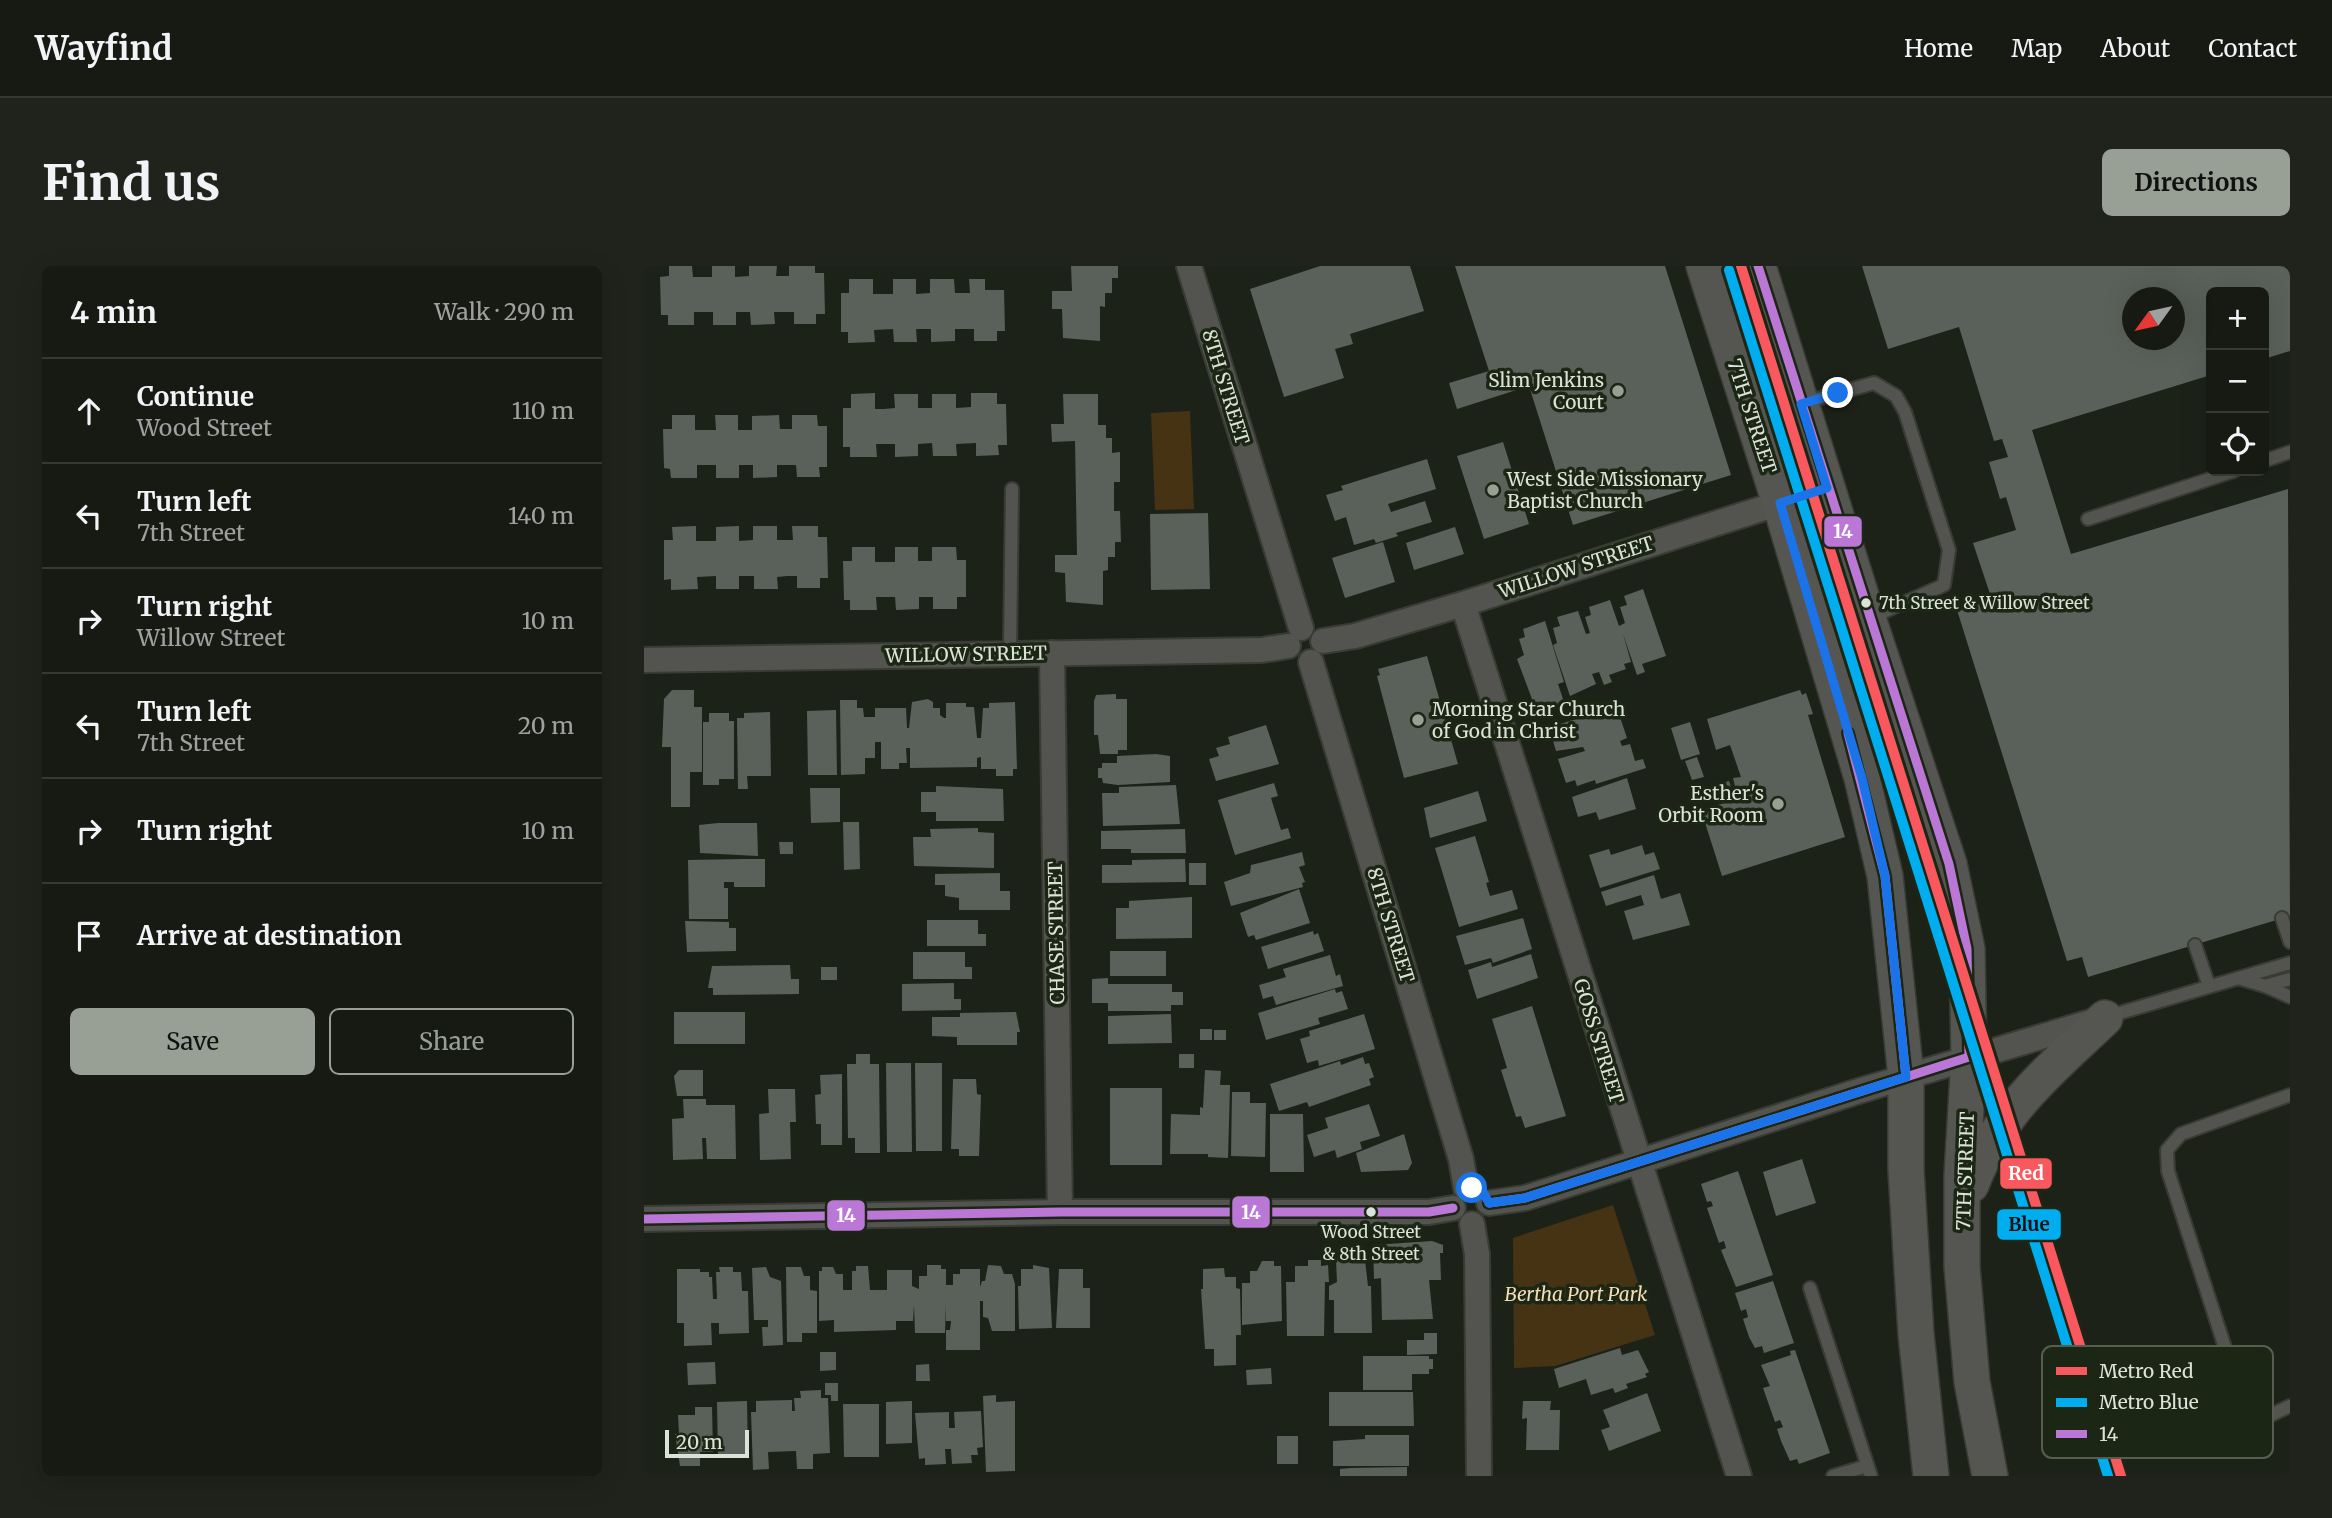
<!DOCTYPE html>
<meta charset="utf-8">
<style>
body{margin:0;font-family:Merriweather,serif;background:#1f231c;color:#f1f3f6}
.controls{position:absolute;right:21px;top:21px;display:grid;overflow:hidden;border-radius:10px;box-shadow:0 7px 28px #0002}
.controls button{width:63px;height:63px;display:grid;place-items:center;padding:0;border:0;border-bottom:2px solid #353833;background:#161a13;color:#f1f3f6;font:35px sans-serif}
.compass{position:absolute;left:1478px;top:21px;width:63px;height:63px;border-radius:50%;background:#161a13;box-shadow:0 7px 28px #0002;rotate:237deg}
.scale{position:absolute;left:21px;bottom:18px;width:84px;box-sizing:border-box;padding-left:7px;border:4px solid #dbe2d7;border-top:0;font-size:19px;line-height:24px;white-space:nowrap;color:#dbe2d7;-webkit-text-stroke:5px #1c2615;paint-order:stroke}
.stop{position:absolute;width:21px;height:21px;margin:-16px;border:5px solid #1a73e8;border-radius:50%;background:#fff}
.stop.end{background:#1a73e8;border-color:#fff;box-shadow:0 2px 7px #0008}
.list{margin:0;padding:0;list-style:none}
h2{display:flex;justify-content:space-between;align-items:center;height:91px;margin:0;padding:0 28px;font-size:30px}
h2 small{font-size:23px;font-weight:400;color:#9ea1a0}
.list li{display:grid;grid-template-columns:46px 1fr auto;gap:21px;align-items:center;box-sizing:border-box;height:105px;padding:0 28px;border-top:2px solid #353833}
.list b{display:block;font-size:26px;white-space:nowrap}
.list p{margin:0;font-size:23px;white-space:nowrap;color:#9ea1a0}
.list em{font-size:23px;font-style:normal;color:#9ea1a0}
.actions{display:flex;gap:14px;padding:21px 28px}
.actions a{flex:1;padding:16px 0;border:2px solid #989f94;border-radius:10px;text-align:center;font-size:24px;color:#989f94}
.actions .main{background:#989f94;color:#111}
.icon{flex:none;width:38px;height:38px;fill:none;stroke:currentColor;stroke-width:2;stroke-linecap:round;stroke-linejoin:round}
.map{position:relative;flex:none;width:1646px;height:1210px;overflow:hidden;border-radius:10px}
header{display:flex;align-items:center;gap:42px;box-sizing:border-box;height:98px;padding:0 35px;background:#161a13;border-bottom:2px solid #353833}
header strong{font-size:33px}
nav{display:flex;gap:38px;margin-inline-start:auto;font-size:24px}
.intro{display:flex;align-items:center;justify-content:space-between;box-sizing:border-box;height:168px;padding:0 42px}
h1{margin:0;font-size:49px}
.button{padding:18px 32px;border-radius:10px;background:#989f94;color:#111;font-size:24px;font-weight:700}
main{display:flex;gap:42px;padding:0 42px}
aside{flex:1;background:#161a13;border-radius:10px;box-shadow:0 7px 28px #0002}
.map>svg:first-child{display:block}
.green{fill:#463313}
.building{fill:#5a615a;fill-rule:evenodd}
.lines{fill:none;stroke-linecap:round;stroke-linejoin:round}
.service-casing{stroke:#383c34;stroke-width:16}
.minor-casing{stroke:#383c34;stroke-width:28}
.secondary-casing{stroke:#383c34;stroke-width:38}
.service{stroke:#53544f;stroke-width:12}
.minor{stroke:#53544f;stroke-width:24}
.secondary{stroke:#555651;stroke-width:35}
.bus-1-casing{stroke:#1c2615;stroke-width:14}
.bus-1{stroke:#ba77d6;stroke-width:9}
.metro-1-casing{stroke:#1c2615;stroke-width:16}
.metro-2-casing{stroke:#1c2615;stroke-width:16}
.metro-1{stroke:#f8585e;stroke-width:10}
.metro-2{stroke:#00aeef;stroke-width:10}
.route{stroke:#1a73e8;stroke-width:9}
.poi-dot{fill:#989f94;stroke:#1c2615;stroke-width:2.5}
.bus-dot{fill:#dbe2d7;stroke:#1c2615;stroke-width:2.5}
.labels{text-anchor:middle;dominant-baseline:central;stroke-width:7;stroke-linejoin:round;paint-order:stroke}
.bus-label{font-size:17px;fill:#dbe2d7;stroke:#1c2615;text-anchor:start}
.poi-label{font-size:19px;fill:#dbe2d7;stroke:#1c2615;text-anchor:end}
.street-label{font-size:19px;fill:#dbe2d7;stroke:#1c2615}
.park-label{font-size:19px;font-style:italic;fill:#f6dcb6;stroke:#1c2615}
.key{fill:#1c2615;stroke:#555e4f;stroke-width:2}
.key-label{font-size:19px;fill:#dbe2d7}
.line-badge{stroke:#1c2615;stroke-width:2.5}
.badge-label{font-size:19px;text-anchor:middle;font-weight:bold;fill:#fff}
.pale-badge-label{font-size:19px;text-anchor:middle;font-weight:bold;fill:#111}
</style>
<header>
<strong>Wayfind</strong>
<nav><a>Home</a><a>Map</a><a>About</a><a>Contact</a></nav>
</header>
<div class="intro"><h1>Find us</h1><a class="button">Directions</a></div>
<main>
<aside>
<h2>4 min<small>Walk · 290 m</small></h2>
<ul class="list">
<li><svg class="icon" aria-label="ahead" viewBox="0 0 24 24"><path d="M12 20V5M6 11l6-6 6 6"/></svg><div><b>Continue</b><p>Wood Street</p></div><em>110 m</em></li>
<li><svg class="icon" aria-label="left" viewBox="0 0 24 24"><path d="M17 20v-9H6M10 6l-5 5 5 5"/></svg><div><b>Turn left</b><p>7th Street</p></div><em>140 m</em></li>
<li><svg class="icon" aria-label="right" viewBox="0 0 24 24"><path d="M7 20v-9h11M14 6l5 5-5 5"/></svg><div><b>Turn right</b><p>Willow Street</p></div><em>10 m</em></li>
<li><svg class="icon" aria-label="left" viewBox="0 0 24 24"><path d="M17 20v-9H6M10 6l-5 5 5 5"/></svg><div><b>Turn left</b><p>7th Street</p></div><em>20 m</em></li>
<li><svg class="icon" aria-label="right" viewBox="0 0 24 24"><path d="M7 20v-9h11M14 6l5 5-5 5"/></svg><div><b>Turn right</b></div><em>10 m</em></li>
<li><svg class="icon" aria-label="arrive" viewBox="0 0 24 24"><path d="M6 21V4h12l-3 4 3 4H6"/></svg><div><b>Arrive at destination</b></div></li>
</ul>
<div class="actions"><a class="main">Save</a><a>Share</a></div>
</aside>
<div class="map">
<svg width="1646" height="1210" viewBox="0 0 1646 1210">
<rect width="100%" height="100%" fill="#1d2219"/>
<!-- green -->
<path class="green" d="M546 145 550 243 511 244 507 147Z
M969 939 1011 1069 911 1100 870 1102 869 972Z"/>
<!-- building -->
<path class="building" d="M25 0H48L49 11H68V0H91V11L105 10V0H133L132 10H145V0H171V7H180L181 48H172V58H150V46H130L131 58 107 59 106 46H92V59H69V46H50V59H24V49H17L16 11 25 10Z
M427 0H474V12H468V27H461V41L456 40V75L419 72 418 43H408V25H428Z
M676 0H766L780 45 706 68 709 78 691 83 700 112 640 131 606 23Z
M811 0H1021L1087 209 929 259 885 120 813 143 805 117 845 105Z
M1218 0H1646V85L1620 93V26H1567V109L1388 164 1427 288 1644 223 1646 650 1444 711 1438 691 1423 695 1313 344 1348 334 1329 277 1372 264 1362 231 1356 233 1345 196 1364 191 1358 173 1350 175 1315 61 1244 83ZM1488 32H1531V74H1489Z
M205 13H229V28H249V13H272V28L286 27V13H310L311 27H326L325 13H341V24H360L361 65H353V75H330V63H311V75L287 76V63H272L273 76H250L249 63 230 64 231 76 204 77V66H197V27H205Z
M231 127V143H240L251 142 250 128H274V142H288V128H312V142L327 141V127H353V138H362L363 179H354L355 189 332 190V177L312 178 313 190H289L288 177 274 178V190L251 191V178H232L233 191H206V181H199V142H207V128Z
M419 128H454V159H462V172H468V187L476 186V216H470V245H476L477 276H471V291H464V304L459 305V339L422 336 421 307 411 306V289H433L431 175 408 176 407 158H420Z
M28 149H51V164H72L71 149H94V164H108V150L135 149 136 163H148V149H173L174 160H183V201H175L176 211H153L152 199H133V211L109 212V199H95V212H72V199H53V212H27L26 203 20 202 19 163H28Z
M859 176 885 258 840 273 813 190Z
M783 193 792 223 744 238 747 246 781 235 788 256 752 267 754 270 732 277 730 273 710 279 702 251 691 255 682 229 699 224 697 220Z
M564 247 566 323 507 324 506 248Z
M52 260V275H72V261L95 260V275L109 274V260H133V274H149L148 260H174V271H183L184 312H176V322H153V310H143L133 311 134 323H110V310H95V323H72V310L53 311 54 323 27 324V313L20 314V274H29L28 261Z
M811 261 820 288 770 304 762 277Z
M739 276 751 316 701 332 688 292Z
M208 281H231V296H251V281H274V295H288V281H312L313 294H322V331H313V343H289V331H275V343L252 344 251 331H232L233 344H206V334H200L199 295H208Z
M999 323 1022 390 998 398 1001 406 993 409 979 368 987 396 980 398 982 403 965 409 968 416 960 419 955 406 948 408 952 418 926 430 909 379 913 377 909 362 916 360 913 351 934 345 942 368 946 367 941 351 947 349 945 341 966 334 975 360 981 357 976 341 983 339 980 330Z
M901 355 920 416 914 418 921 439 904 445 902 438 891 441 873 393 880 389 875 373 881 371 879 363Z
M783 390 814 498 760 512 733 410 736 409 734 403Z
M28 424H50V441H58V506H46V541H27V481H18L20 433Z
M1156 424 1158 429 1162 427 1169 448 1164 449 1201 571 1078 610 1057 544 1094 533 1089 512 1097 511 1086 479 1072 484 1063 453Z
M472 428V433H483V484H474V488H456L454 469H450V435L452 429Z
M284 433 289 436V442H296V449L300 452H302V437H322V441H330L333 472H337L339 442H345V437L371 436 373 503H369V510H352V503H337V491L333 492V501L266 502V482H262L263 497H255V503H237V476H231V492H221V508L197 509 196 434H213V442H219L220 451H231V442H262L263 462H265L268 436Z
M967 443 968 447 974 445 983 472 976 475 978 480 986 478 991 495 999 493 1002 502 952 518 951 514 933 520 931 514 922 517 914 493 941 485 939 481 912 485 905 461Z
M192 444 193 509H164L163 445Z
M126 446 127 510H103L104 523H94L93 452H100V447Z
M65 447H85V455H90V513H75V519H59V456H65Z
M1046 456 1056 488 1037 494 1027 462Z
M622 459 635 498 572 515 565 493 575 490 572 482 586 478 584 471Z
M512 488 526 490V516L474 519 459 517 458 512H454V502H458V497H473V490Z
M1053 491 1060 511 1048 514 1041 495Z
M983 512 992 543 955 554 952 546 934 551 928 531Z
M1085 515 1089 527 1065 534 1061 522Z
M630 517 634 530 627 532 631 545 637 564 644 562 647 572 591 589 574 534Z
M532 519 536 558 459 560 458 527H475V521Z
M292 520 359 523 360 555H292V546H277V526H292Z
M166 522H196V556L167 557Z
M834 525 843 555 786 572 780 542Z
M199 556H215L216 603 200 604Z
M74 557H113L114 590 56 587 55 559Z
M334 562V566L350 567V602L270 600 269 571H287L286 563Z
M541 563 542 587H487V583H457V565Z
M831 570 845 616 842 617 846 630 868 624 874 643 815 661 791 582Z
M135 576H149V588H136Z
M998 579 1001 589 1010 586 1016 603 956 622 945 589 965 583 967 589Z
M658 586 661 599 655 601 661 616 658 617 659 621 587 640 580 616 606 607 607 599Z
M99 593H121V621H90V616H80V622H84V653H45L44 594Z
M541 593 542 616 458 617V599H488V594Z
M545 597H562V619H545Z
M356 607V625H366V644H315V632L301 630V619H291V608Z
M1010 609 1017 633 1036 627 1046 659 989 674 980 645 1000 639 997 629 962 640 957 626Z
M655 623 666 657 612 674 610 669 604 671 596 647Z
M548 631V672L472 673V642H485V635Z
M879 652 888 683 849 697 847 692 821 699 812 670Z
M283 654H334V668H342V680H283Z
M41 655 85 656V662H92V685L43 686Z
M669 665 670 669 674 667 680 685 624 703 617 681Z
M466 685H522V710H466Z
M269 686H321V701H328V713H269Z
M887 688 894 712 833 733 824 704 847 696 848 701Z
M686 689 692 710 696 708 699 720 632 739 629 730 619 733 615 719 642 711 639 703Z
M146 699 147 713H155V728L69 729V722H64L68 700Z
M177 701H193V714H177Z
M464 712V718H528V726H539V739H527V745H464V737H448V713Z
M310 717V733H317V744L258 745V718Z
M691 723 692 727 698 725 704 743 674 752 676 758 622 774 614 747Z
M888 740 922 850 881 862 877 850 872 851 857 804 863 802 848 753Z
M30 746H101V778H30Z
M372 746 376 766H373V779H313V771L288 770V751H316V747Z
M527 748 528 777 464 778V750Z
M720 748 731 783 675 800 674 794 663 797 656 773 666 770 665 765Z
M556 763H568V774H556Z
M570 764H582V774H570Z
M212 788H226V798H235L236 887H211V872H204L203 798H212Z
M535 788H550V802H535Z
M719 791 721 798 725 797 730 811 725 813 727 819 665 841 663 836 635 845 626 818 696 795 697 799Z
M242 797H267L268 886H243Z
M271 797H298V885H272Z
M35 804H59V830H33L30 810Z
M561 804 577 805 576 819H586L584 892 564 891V888H526L527 848 556 849V841L559 842Z
M198 808V879H177V858H172L171 829 177 828 176 809Z
M309 813H332L333 828 337 829 335 890H315V883H307Z
M466 822H518V899H466Z
M124 823H151L152 856H146L147 893 116 894 115 848 125 847Z
M588 826H606V837H622L621 891 587 890Z
M39 833H62V839H91L92 893H63L62 872H58L59 893 29 894 28 853 40 852Z
M725 838 736 870 716 876 718 883 693 892 691 884 670 891 663 869 684 862 681 852Z
M626 848H659L660 906H626Z
M760 868 768 897 764 904 717 906 712 887Z
M1158 893 1172 937 1132 950 1119 906Z
M1094 905 1129 1009 1092 1021 1077 984 1082 982 1080 975 1075 977 1063 942 1069 940 1067 935 1063 936 1057 918Z
M788 975 799 979V987H796L797 1014H785L789 1053 738 1054 737 1012 730 1013 729 979Z
M664 994H677V1000L684 999 685 1016H681L680 1070H643L642 1016H651V1000H664Z
M692 994H721L724 1020H727L728 1067H690V1034H685V1020L693 1016Z
M618 995H630V1000H637L638 1055 598 1059V1017H606V1005H613Z
M283 999H297V1003H302V1019H309V1008H316V1003H336V1021L338 1015H341L344 999 357 1000 360 1008H368L371 1018V1065H348L344 1052 339 1051V1035H336V1084H302V1064H306L307 1055H302V1038L301 1067H271L270 1039 269 1055H252V1064L190 1066V1054L175 1055V1005H178V1001H189L192 1008H199V1024H208V1005H212V1000H224L226 1024H243V1004H268V1020L275 1023V1010H283Z
M389 999 405 1002 408 1062 375 1063 374 1020H377V1003H389Z
M75 1001H89V1006H97L98 1025H104L105 1067 75 1068V1057H67L68 1079 40 1080V1057H33V1003H56V1006H65V1011H68L69 1033H73L72 1006H76Z
M122 1001 126 1011 137 1015 139 1079 119 1080 118 1061H124V1054H110L108 1002Z
M142 1001H157L160 1010H166V1024L173 1025V1067H158V1076H143Z
M580 1002 581 1011H592V1022L596 1023 597 1069H592V1099L570 1100V1083H561L557 1023H559V1003Z
M415 1003H439V1022H446V1062H412Z
M1129 1015 1150 1077 1120 1087 1118 1080 1111 1082 1105 1071 1099 1053 1104 1051 1102 1043 1097 1045 1091 1027Z
M780 1067H793V1088L763 1089V1074H780Z
M976 1082 978 1089 994 1084 1005 1106 1001 1108 1003 1111 982 1118 984 1122 971 1127 969 1122 947 1129 942 1113 915 1122 910 1103Z
M1151 1084 1186 1187 1155 1198 1153 1193 1146 1195 1137 1175 1133 1163 1139 1161 1136 1154 1131 1156 1119 1122 1126 1120 1117 1099 1147 1089 1146 1085Z
M176 1086H192V1104L176 1105Z
M719 1090H785V1093H789V1103H785V1108H768V1124H719Z
M71 1096 72 1118 44 1119 43 1097Z
M285 1098 286 1115H272V1099Z
M627 1102 628 1118 603 1119 602 1104Z
M181 1117H194V1135H187V1129H181Z
M177 1124V1132H184L186 1187 169 1188V1203H153L152 1185 124 1186 125 1203 109 1204 107 1146H112V1135L148 1134V1145H151L150 1132H157L156 1125Z
M685 1126H769L770 1160H685Z
M1003 1127 1017 1165 965 1185 957 1164 966 1161 959 1144Z
M352 1129V1136L371 1135V1205L342 1206 339 1130Z
M103 1135 104 1189 74 1192 73 1136Z
M268 1135V1177L242 1178V1136Z
M879 1135H907L906 1144H916L915 1184H882L883 1152 878 1153Z
M199 1138H235V1191H200Z
M51 1141H68L69 1186H56V1200H36L31 1168H35L34 1149H51Z
M337 1145 339 1181 333 1182 334 1189H327L328 1197 308 1198 307 1183H301L302 1198 281 1199V1192L275 1193 271 1147 305 1146V1162H311L310 1146Z
M721 1169H765V1200H689V1175L721 1173Z
M633 1170H654V1198H633Z
M763 1201V1210H696V1203L706 1202Z"/>
<g class="lines">
<defs>
<path id="service" d="M1159 137 1230 117 1252 130 1261 146 1305 284 1300 319 1228 351
M1620 195 1646 186
M1444 253 1590 205
M366 388 368 223
M1638 652 1646 676
M1551 679 1565 720
M1594 712 1621 720 1646 713
M1621 720 1646 731
M1462 751 1646 697
M1646 829 1537 868 1523 884 1524 905 1596 1128 1615 1145 1627 1149 1646 1140
M1166 1022 1227 1210
M1189 1210 1223 1200"/>
<path id="minor" d="M545 0 657 362
M819 338 1095 1210
M679 375 711 370 819 338 1183 222
M408 387 416 946
M0 394 618 384 644 380
M667 396 817 893 822 922
M845 937 881 932 919 920 1218 824 1457 753
M0 953 416 946H785L809 942
M828 958 833 988 835 1210"/>
<path id="secondary" d="M1060 0 1136 237 1218 512 1241 610 1262 811V904L1272 1068 1287 1210
M1114 0 1224 352 1305 598 1323 683 1325 791 1318 909V1001L1328 1116 1346 1210
M1327 919C1356 843 1404 806 1461 752"/>
</defs>
<!-- service casing -->
<use href="#service" class="service-casing"/>
<!-- minor casing -->
<use href="#minor" class="minor-casing"/>
<!-- secondary casing -->
<use href="#secondary" class="secondary-casing"/>
<!-- service -->
<use href="#service" class="service"/>
<!-- minor -->
<use href="#minor" class="minor"/>
<!-- secondary -->
<use href="#secondary" class="secondary"/>
<defs>
<path id="bus-1" d="M1204 467 1241 610 1262 811
M845 937 881 932 1325 791 1323 683 1305 598 1114 0
M0 953 416 946H785L809 942"/>
</defs>
<!-- bus-1 casing -->
<use href="#bus-1" class="bus-1-casing"/>
<!-- bus-1 -->
<use href="#bus-1" class="bus-1"/>
<defs>
<path id="metro-1" d="M1097 0 1477 1210"/>
<path id="metro-2" d="M1085 4 1464 1210"/>
</defs>
<!-- metro-1 casing -->
<use href="#metro-1" class="metro-1-casing"/>
<!-- metro-2 casing -->
<use href="#metro-2" class="metro-2-casing"/>
<!-- metro-1 -->
<use href="#metro-1" class="metro-1"/>
<!-- metro-2 -->
<use href="#metro-2" class="metro-2"/>
</g>
<g class="lines">
<!-- route -->
<path class="route" d="M828 922 839 926 845 937 881 932 1262 811 1241 610 1218 512 1136 237 1183 222 1157 138 1194 127"/>
</g>
<!-- markers -->
<g class="poi-dot">
<circle cx="974" cy="125" r="7"/>
<circle cx="849" cy="224" r="7"/>
<circle cx="774" cy="454" r="7"/>
<circle cx="1134" cy="538" r="7"/>
</g>
<g class="bus-dot">
<circle cx="1222" cy="337" r="6"/>
<circle cx="727" cy="946" r="6"/>
</g>
<g class="labels">
<!-- bus labels -->
<g class="bus-label">
<text x="1235" y="337">7th Street &amp; Willow Street</text>
<text x="727" y="966" text-anchor="middle">Wood Street<tspan x="727" dy="22">&amp; 8th Street</tspan></text>
</g>
<!-- poi labels -->
<g class="poi-label">
<text x="960" y="114">Slim Jenkins<tspan x="960" dy="22">Court</tspan></text>
<text x="863" y="213" text-anchor="start">West Side Missionary<tspan x="863" dy="22">Baptist Church</tspan></text>
<text x="788" y="443" text-anchor="start">Morning Star Church<tspan x="788" dy="22">of God in Christ</tspan></text>
<text x="1120" y="527">Esther's<tspan x="1120" dy="22">Orbit Room</tspan></text>
</g>
<!-- street labels -->
<g class="street-label">
<text transform="translate(582 121) rotate(73)">8TH STREET</text>
<text transform="translate(1108 150) rotate(72)">7TH STREET</text>
<text transform="translate(932 301) rotate(-18)">WILLOW STREET</text>
<text transform="translate(322 388) rotate(-1)">WILLOW STREET</text>
<text transform="translate(747 659) rotate(73)">8TH STREET</text>
<text transform="translate(412 667) rotate(-91)">CHASE STREET</text>
<text transform="translate(955 775) rotate(73)">GOSS STREET</text>
<text transform="translate(1321 905) rotate(-88)">7TH STREET</text>
</g>
<!-- park labels -->
<g class="park-label">
<text x="932" y="1028">Bertha Port Park</text>
</g>
</g>
<!-- legend -->
<rect x="1398" y="1080" width="231" height="112" rx="10" class="key"/>
<rect x="1412" y="1101" width="31" height="8" fill="#f8585e"/>
<rect x="1412" y="1132" width="31" height="9" fill="#00aeef"/>
<rect x="1412" y="1164" width="31" height="8" fill="#ba77d6"/>
<g class="key-label">
<text x="1455" y="1112">Metro Red</text>
<text x="1455" y="1143">Metro Blue</text>
<text x="1455" y="1175">14</text>
</g>
<g class="line-badge">
<rect x="1179" y="249" width="40" height="33" rx="7" fill="#ba77d6"/>
<rect x="1355" y="891" width="54" height="33" rx="7" fill="#f8585e"/>
<rect x="587" y="929" width="40" height="34" rx="7" fill="#ba77d6"/>
<rect x="182" y="933" width="40" height="33" rx="7" fill="#ba77d6"/>
<rect x="1352" y="942" width="66" height="33" rx="7" fill="#00aeef"/>
</g>
<g class="badge-label">
<text x="1199" y="272">14</text>
<text x="1382" y="914">Red</text>
<text x="607" y="953">14</text>
<text x="202" y="956">14</text>
</g>
<g class="pale-badge-label">
<text x="1385" y="965">Blue</text>
</g>
</svg>
<div class="controls">
<button>+</button>
<button>−</button>
<button><svg class="icon" aria-label="locate" viewBox="0 0 24 24"><circle cx="12" cy="12" r="6"/><path d="M12 2v4M12 18v4M2 12h4M18 12h4"/></svg></button>
</div>
<svg class="compass" viewBox="-18 -18 36 36"><path d="M0-13l5 13h-10z" fill="#e53935"/><path d="M0 13l5-13h-10z" fill="#9ea1a0"/></svg>
<div class="scale">20 m</div>
<div class="stop" style="left:828px;top:922px"></div>
<div class="stop end" style="left:1194px;top:127px"></div>
</div>
</main>
